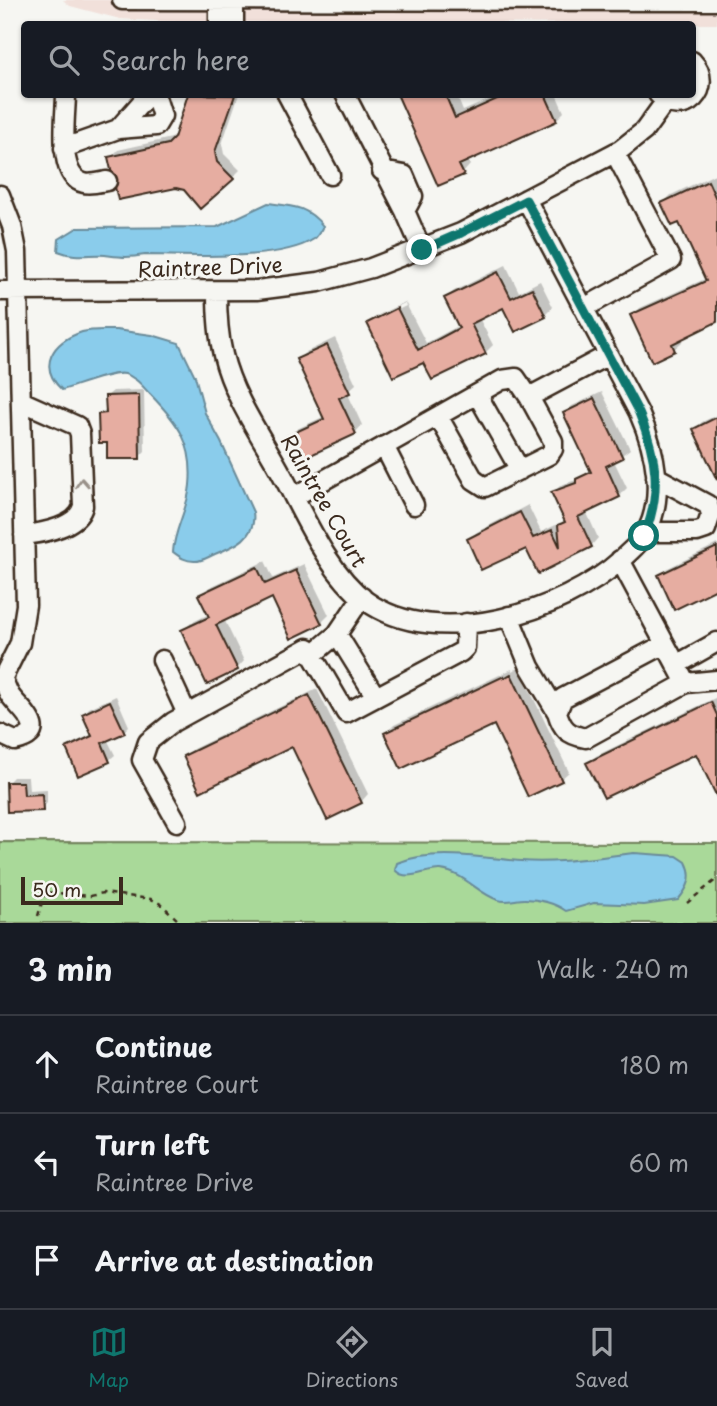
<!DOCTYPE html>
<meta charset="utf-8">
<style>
body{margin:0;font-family:"Playpen Sans",sans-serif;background:#242831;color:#f1f3f6}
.scale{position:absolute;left:21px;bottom:18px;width:102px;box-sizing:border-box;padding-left:7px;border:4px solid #3b2a1e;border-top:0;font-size:19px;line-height:24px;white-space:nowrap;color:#3b2a1e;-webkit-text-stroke:5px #f6f6f2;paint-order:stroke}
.stop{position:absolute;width:21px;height:21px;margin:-16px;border:5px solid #0f766e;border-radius:50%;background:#fff}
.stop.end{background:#0f766e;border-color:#fff;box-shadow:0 2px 7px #0008}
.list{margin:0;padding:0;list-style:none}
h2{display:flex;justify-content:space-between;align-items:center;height:91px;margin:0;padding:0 28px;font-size:30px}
h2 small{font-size:23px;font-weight:400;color:#9ea1a6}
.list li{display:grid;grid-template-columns:46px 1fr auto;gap:21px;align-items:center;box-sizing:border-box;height:98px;padding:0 28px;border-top:2px solid #363941}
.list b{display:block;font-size:26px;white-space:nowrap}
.list p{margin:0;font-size:23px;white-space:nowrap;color:#9ea1a6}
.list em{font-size:23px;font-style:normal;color:#9ea1a6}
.icon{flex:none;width:38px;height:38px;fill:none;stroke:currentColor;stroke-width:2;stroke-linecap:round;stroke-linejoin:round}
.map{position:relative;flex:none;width:717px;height:923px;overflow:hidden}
.search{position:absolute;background:#171b24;box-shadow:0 2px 5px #0004;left:21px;right:21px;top:21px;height:77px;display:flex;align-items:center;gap:18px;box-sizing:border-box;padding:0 24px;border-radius:7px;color:#9ea1a6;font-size:26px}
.sheet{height:385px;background:#171b24}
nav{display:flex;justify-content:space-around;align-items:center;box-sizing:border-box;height:98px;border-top:2px solid #363941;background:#171b24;font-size:19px;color:#9ea1a6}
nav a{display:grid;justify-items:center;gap:4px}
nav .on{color:#0f766e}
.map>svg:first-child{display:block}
.built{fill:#f1e0da}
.green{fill:#a9d999;stroke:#72825c;stroke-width:2}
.water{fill:#8acceb;stroke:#6a8b99;stroke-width:2}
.shadow{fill:#0003;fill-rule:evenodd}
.building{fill:#e6ada1;stroke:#3b2a1e;stroke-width:2}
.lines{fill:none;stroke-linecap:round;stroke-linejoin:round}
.minor-casing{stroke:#3b2a1e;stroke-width:23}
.path{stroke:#3b2a1e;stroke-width:2.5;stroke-dasharray:5 5;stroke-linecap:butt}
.minor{stroke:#f6f6f2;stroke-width:18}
.oneway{stroke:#989088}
.route{stroke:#0f766e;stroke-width:9}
.labels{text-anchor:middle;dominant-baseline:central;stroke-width:6;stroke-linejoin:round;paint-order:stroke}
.street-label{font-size:21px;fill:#3b2a1e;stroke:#f6f6f2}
</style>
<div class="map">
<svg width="717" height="923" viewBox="0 0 717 923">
<rect width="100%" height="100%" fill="#f6f6f2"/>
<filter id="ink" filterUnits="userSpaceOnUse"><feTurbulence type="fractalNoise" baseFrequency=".0143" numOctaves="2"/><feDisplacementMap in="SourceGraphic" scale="14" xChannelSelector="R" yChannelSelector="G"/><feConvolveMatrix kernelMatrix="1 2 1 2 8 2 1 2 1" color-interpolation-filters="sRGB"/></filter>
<g filter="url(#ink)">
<!-- built -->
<path class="built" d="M63 0H717V24L179 22 120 19 70 6Z"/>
<!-- green -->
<path class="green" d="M0 842 717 843V923H0Z"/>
<!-- water -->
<path class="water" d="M268 203C293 206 307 206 323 226 321 230 318 236 314 239 279 262 188 255 145 255 127 258 122 257 105 255 88 254 75 258 58 251L59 239 77 228 217 227Z
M116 330 152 335 179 343 195 376 205 413 221 442 253 512C257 537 235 546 215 554 208 557 201 562 194 561 185 561 180 557 173 552 174 530 188 509 190 485 194 443 178 423 150 394 143 387 136 377 125 374 113 371 76 386 62 390 37 366 52 342 82 332 92 329 106 330 116 330Z
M634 853 677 856 686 862C694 877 688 888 678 900L644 905 594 903 566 911C555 903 538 899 525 899 516 899 507 903 498 900 477 893 464 873 441 870 425 869 407 883 395 870L397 863C432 848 484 858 521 861 558 864 597 857 634 853Z"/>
<!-- shadow -->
<path class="shadow" d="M190 94H239L222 144 224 154 240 170 232 178 185 189 110 158 118 150 176 137Z
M399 94H456L463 111 502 94H556L564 112 556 120 467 159 470 165 463 173Z
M715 174 717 322 680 338 682 342 674 349 632 316 640 308 707 278 680 220 663 203 671 195Z
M506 265 519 292 540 281 553 307 545 315 516 330 504 306 479 318 493 345 485 353 424 360 369 324 376 316 405 302 426 343 460 325 446 298 454 291ZM405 303 406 306 375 321V317Z
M335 338 356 384 347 392 362 425 355 433 289 436 297 429 325 416 298 359 306 352Z
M144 390 145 451 139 457 109 441 100 414 106 409 107 396 113 391Z
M602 392 630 449 614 461 627 488 619 496 586 511 598 538 591 546 539 572 527 546 469 539 477 532 528 505 541 532 560 523 561 525 566 520 553 493 561 485 579 479 591 469 565 413 572 406Z
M717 415V476L695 429 702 422Z
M717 544V587L660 576 668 568Z
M265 561 273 578 304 564 329 615 321 623 273 596 224 619 244 661 237 669 183 631 191 623 209 614 200 596 208 588Z
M519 668 569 772 561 779 494 722 386 733 394 725 512 669V671Z
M317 689 368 794 361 802 293 745 185 757 193 749Z
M116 696 129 726 124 731 107 739 115 755 109 760 68 748 73 743 93 734 84 714 89 708Z
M717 697V793L696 751 588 764 596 756Z
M13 777H28L29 790 47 789V803L42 809 7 783Z"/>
<!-- building -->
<path class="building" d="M188 94 235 95 215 152 217 162 234 179 200 209 184 190 176 188 118 200 108 157 168 144 174 138Z
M397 94H445L455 118 508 94H545L557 121 459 165 464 175 438 186Z
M708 181 717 201V322L672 344 675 351 652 362 630 315 706 281 679 223 672 226 661 203Z
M498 272 511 298 532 288 546 317 515 332 503 308 471 324 486 354 432 380 423 363 393 377 367 323 397 308 418 350 459 328 444 298Z
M327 345 350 393 339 398 356 434 298 461 287 436 324 419 296 359Z
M139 395 140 459H107V443H99L98 414 106 413 105 396Z
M594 398 623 458 606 466 620 497 578 517 592 547 538 574 526 549 481 570 467 539 520 512 533 538 552 530 560 547 558 525 565 522 551 492 576 483V479L591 472 563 413Z
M717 417V480L693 429Z
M717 547V589L674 610 658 575Z
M257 567 265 584 296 570 322 624 291 639 272 598 216 625 238 670 207 685 181 630 209 617 198 595Z
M511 674 562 781 528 797 494 725 401 769 384 733 504 676V678Z
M309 695 362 803 327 820 292 747 200 792 183 756Z
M110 701 125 733 102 743 110 762 78 776 66 748 92 736 82 714Z
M711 702 717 715V797L696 754 604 798 586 763Z
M6 782H23L24 795 42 794 43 811 7 812Z"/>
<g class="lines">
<defs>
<path id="minor" d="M122 0 717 1
M219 0V24
M234 0V24
M66 94C66 116 56 177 84 183 90 185 101 182 107 181
M287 94 330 175
M345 94 405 211 422 250
M658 94C683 123 717 87 692 61
M118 129 149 94
M64 148 118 129 156 126 162 116 155 94
M382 171 404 175 413 196 405 211
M0 195 12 226 17 251 26 605 20 643 0 683
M0 291 257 290 319 282 371 268 461 233 620 150 644 131 665 102
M217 292C217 313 218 334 223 355 233 396 259 433 279 469 303 512 326 571 366 601 437 652 564 612 622 559 629 552 639 544 644 536 667 499 655 449 639 413L526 199
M584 308 671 260 615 153
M477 394 520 470
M21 401 77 426 80 434 83 506C78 527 43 533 24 535
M438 416 474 480 485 487 549 455 553 449V441L529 397
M384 446 414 505
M294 497 502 380 516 378 529 397 608 355
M646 532H697L706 529 711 514 708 505 656 477
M620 560 686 683 586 738C568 735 562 729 557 712L563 698 665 644
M509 616 530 667 557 712
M337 634 362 597
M312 655 337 634 376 697
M162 660 187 714
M676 665 717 642
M686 683 717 680
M0 734 15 741C54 733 17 707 10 695 7 691 5 684 3 679
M177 822 142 760 148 742 173 722 308 648 346 713 461 652 465 648 466 623"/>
</defs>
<!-- minor casing -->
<use href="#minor" class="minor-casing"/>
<!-- path -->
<path class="path" d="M687 903 717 879
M38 916 45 892 90 896 103 893 151 899 161 904 181 923"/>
<!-- minor -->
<use href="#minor" class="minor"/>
</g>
<!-- one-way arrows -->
<defs><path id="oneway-chevron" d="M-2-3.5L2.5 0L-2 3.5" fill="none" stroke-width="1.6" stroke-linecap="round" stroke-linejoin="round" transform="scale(1.75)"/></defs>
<use class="oneway" href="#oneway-chevron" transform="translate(82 483) rotate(-93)"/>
</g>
<g class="lines" filter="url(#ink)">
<!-- route -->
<path class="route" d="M422 250 461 233 526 200 639 413C657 456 662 493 644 536"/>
</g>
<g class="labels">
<!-- street labels -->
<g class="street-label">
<text transform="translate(210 266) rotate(-2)">Raintree Drive</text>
<text transform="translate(325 500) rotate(60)">Raintree Court</text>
</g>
</g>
</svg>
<div class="scale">50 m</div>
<div class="stop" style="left:644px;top:536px"></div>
<div class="stop end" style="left:422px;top:250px"></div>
<div class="search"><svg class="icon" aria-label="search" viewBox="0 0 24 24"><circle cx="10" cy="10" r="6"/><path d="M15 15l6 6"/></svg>Search here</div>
</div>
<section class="sheet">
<h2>3 min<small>Walk · 240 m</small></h2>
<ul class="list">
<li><svg class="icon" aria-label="ahead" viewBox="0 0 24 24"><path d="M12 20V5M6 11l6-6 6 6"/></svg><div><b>Continue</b><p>Raintree Court</p></div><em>180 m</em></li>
<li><svg class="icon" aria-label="left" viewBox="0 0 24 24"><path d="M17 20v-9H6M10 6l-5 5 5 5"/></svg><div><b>Turn left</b><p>Raintree Drive</p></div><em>60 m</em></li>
<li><svg class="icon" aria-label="arrive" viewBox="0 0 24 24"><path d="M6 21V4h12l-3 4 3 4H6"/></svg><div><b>Arrive at destination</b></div></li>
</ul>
</section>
<nav>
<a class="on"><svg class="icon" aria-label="map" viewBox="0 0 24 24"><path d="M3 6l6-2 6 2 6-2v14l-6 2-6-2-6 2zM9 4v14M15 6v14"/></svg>Map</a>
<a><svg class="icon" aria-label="directions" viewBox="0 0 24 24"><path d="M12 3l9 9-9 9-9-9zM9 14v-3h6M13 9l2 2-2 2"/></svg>Directions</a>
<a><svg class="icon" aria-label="saved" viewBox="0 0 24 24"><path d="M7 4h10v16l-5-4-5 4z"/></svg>Saved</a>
</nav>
